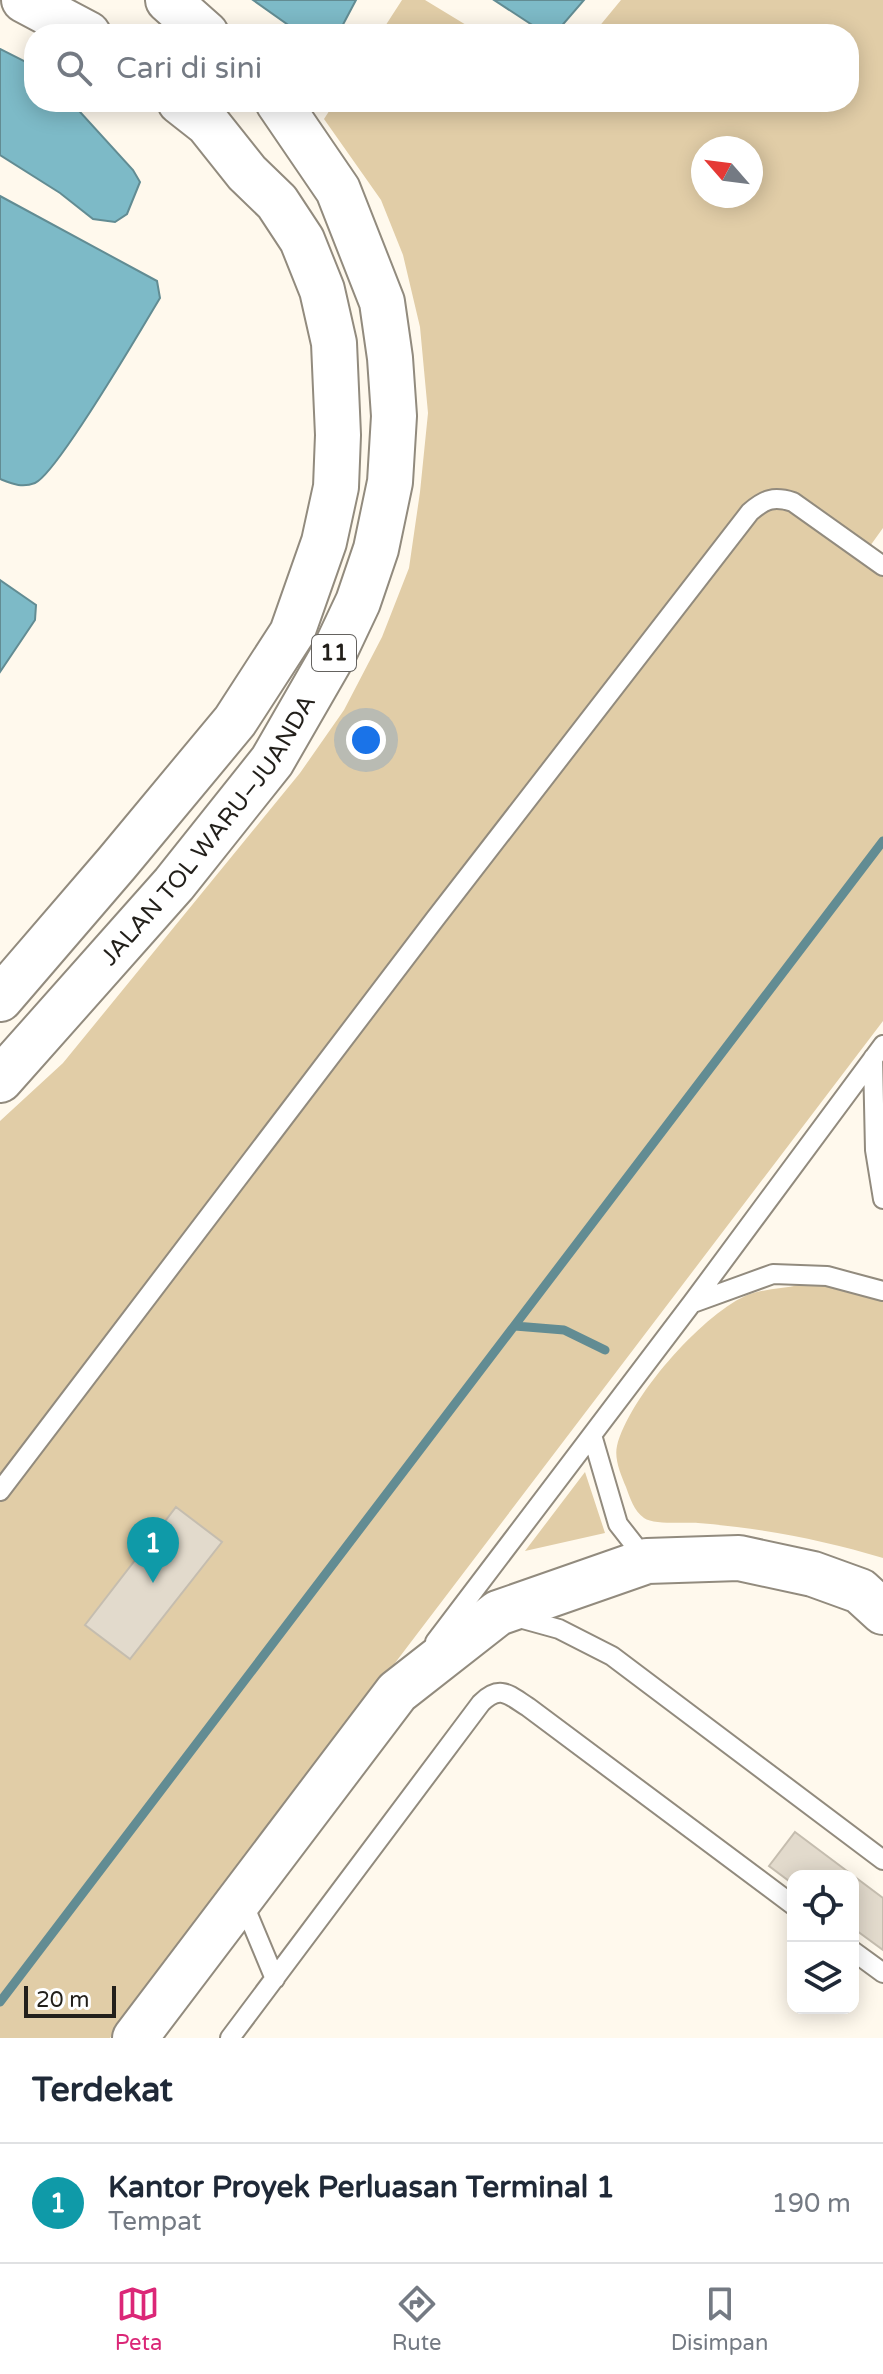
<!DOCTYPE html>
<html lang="id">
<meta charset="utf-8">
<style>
body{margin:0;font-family:"Varela Round",sans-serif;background:#f2f2f3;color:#1f2937}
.controls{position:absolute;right:24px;bottom:24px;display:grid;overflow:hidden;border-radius:16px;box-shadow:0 4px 20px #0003}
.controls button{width:72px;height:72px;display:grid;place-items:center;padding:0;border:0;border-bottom:2px solid #e0e1e3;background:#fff;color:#1f2937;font:40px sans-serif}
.compass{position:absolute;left:691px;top:136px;width:72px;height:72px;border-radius:50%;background:#fff;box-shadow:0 4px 20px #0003;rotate:298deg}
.scale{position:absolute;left:24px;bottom:20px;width:92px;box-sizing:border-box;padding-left:8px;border:4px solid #221f1a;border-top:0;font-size:22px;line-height:28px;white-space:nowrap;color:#221f1a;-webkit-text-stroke:6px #fff;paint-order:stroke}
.you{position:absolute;left:366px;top:740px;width:28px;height:28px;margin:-20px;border:6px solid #fff;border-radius:50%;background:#1a73e8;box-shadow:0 0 0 12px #1a73e833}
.badge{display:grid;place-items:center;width:52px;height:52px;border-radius:50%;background:#db2777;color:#fff;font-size:26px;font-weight:700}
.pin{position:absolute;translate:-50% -66px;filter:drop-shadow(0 2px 4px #0008)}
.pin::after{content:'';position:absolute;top:42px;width:28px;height:24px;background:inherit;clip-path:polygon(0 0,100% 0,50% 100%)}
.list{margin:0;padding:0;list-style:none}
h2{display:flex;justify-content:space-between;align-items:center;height:104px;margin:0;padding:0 32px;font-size:34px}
h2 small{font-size:26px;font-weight:400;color:#747a83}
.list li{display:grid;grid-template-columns:52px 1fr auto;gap:24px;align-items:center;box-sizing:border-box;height:120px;padding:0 32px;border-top:2px solid #e0e1e3}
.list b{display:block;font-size:30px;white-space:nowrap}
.list p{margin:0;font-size:26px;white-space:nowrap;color:#747a83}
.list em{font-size:26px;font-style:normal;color:#747a83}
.icon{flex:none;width:44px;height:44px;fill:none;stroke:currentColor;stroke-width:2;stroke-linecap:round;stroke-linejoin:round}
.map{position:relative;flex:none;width:883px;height:2038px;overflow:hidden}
.search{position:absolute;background:#fff;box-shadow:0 4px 20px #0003;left:24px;right:24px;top:24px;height:88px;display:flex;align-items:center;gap:20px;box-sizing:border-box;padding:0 28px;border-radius:32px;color:#747a83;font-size:30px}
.sheet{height:224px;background:#fff}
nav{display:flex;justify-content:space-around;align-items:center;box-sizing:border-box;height:112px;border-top:2px solid #e0e1e3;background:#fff;font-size:22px;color:#747a83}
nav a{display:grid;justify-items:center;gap:4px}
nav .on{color:#db2777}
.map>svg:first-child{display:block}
.green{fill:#e1cda7;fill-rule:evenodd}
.water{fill:#7dbac7;stroke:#628c93;stroke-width:2}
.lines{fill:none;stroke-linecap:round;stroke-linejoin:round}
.stream{stroke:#628c93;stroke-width:9}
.building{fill:#e2dacc;stroke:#c5bdaf;stroke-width:2}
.service-casing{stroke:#928b7e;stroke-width:22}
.tertiary-casing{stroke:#928b7e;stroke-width:48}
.motorway-casing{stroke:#928b7e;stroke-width:48}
.service{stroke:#fff;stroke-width:18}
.tertiary{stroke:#fff;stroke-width:44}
.motorway{stroke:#fff;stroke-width:44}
.labels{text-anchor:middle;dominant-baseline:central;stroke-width:7;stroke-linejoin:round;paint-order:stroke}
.shield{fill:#fff;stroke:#64625f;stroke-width:2}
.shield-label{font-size:22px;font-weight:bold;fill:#221f1a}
.street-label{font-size:24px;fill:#221f1a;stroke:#fff}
</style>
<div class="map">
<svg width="883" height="2038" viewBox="0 0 883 2038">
<rect width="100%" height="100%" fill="#fff9ed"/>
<!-- green -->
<path class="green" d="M402 0H425L481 34H380Z
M621 0H883V528L865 553 883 566V1021L110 2038H0V1121L63 1063 300 773 344 710 382 637 409 568 420 492 428 413 420 327 403 255 381 200 324 119 335 102H849V34H593ZM703 148H751V196H703Z
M799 1285 853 1287 883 1299V1558C823 1540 761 1528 698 1523 684 1522 654 1525 644 1518 634 1511 630 1498 626 1487 621 1475 614 1459 617 1446 629 1398 700 1317 745 1296 760 1289 782 1289 799 1285Z
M585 1472 605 1533 525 1551Z"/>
<!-- water -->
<path class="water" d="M253 0H356L338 34H301Z
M494 0H584L559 29 552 33 540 30Z
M0 49 34 66V102H71L133 170 140 182 127 214 115 222 93 219 60 193 0 155Z
M0 196 157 281 160 298C142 328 57 474 35 483 22 488 13 484 0 479Z
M0 580 36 605 35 620 0 672Z"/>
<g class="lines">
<!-- stream -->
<path class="stream" d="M515 1326 564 1330 605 1350
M0 2002 883 841"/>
</g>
<!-- building -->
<path class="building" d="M176 1507 222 1542 130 1659 85 1625Z
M795 1832 883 1898V1950L853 1928V1876H793V1884L769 1866Z"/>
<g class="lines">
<defs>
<path id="service" d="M873 1058 875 1150 883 1199
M693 1303 773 1274 827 1276 883 1291
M592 1435 618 1524 647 1561
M0 1491 435 919 750 512C765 499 774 496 793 502L883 566
M512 1616 559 1629 612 1656 883 1860
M435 1642 692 1303 883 1045
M242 1900 275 1979
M853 1951 883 1973
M230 2038 481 1703C500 1684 509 1695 528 1707L793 1905"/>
<path id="tertiary" d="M135 2038 397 1692 498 1613 647 1561 739 1558 813 1574 860 1591 883 1612"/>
<g id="motorway">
<path d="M24 0 88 34"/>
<path d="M168 0 206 34"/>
<path d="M0 999 117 863 235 721 292 633 324 542 336 487 338 435 334 343 322 290 302 240 277 202 247 173 208 124 180 102"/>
<path id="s1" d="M0 1080 174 884 272 761 333 655 358 602 376 549 390 482 394 416 390 358 382 302 338 190 278 102"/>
</g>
</defs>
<!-- service casing -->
<use href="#service" class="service-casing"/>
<!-- tertiary casing -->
<use href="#tertiary" class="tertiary-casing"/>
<!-- motorway casing -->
<use href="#motorway" class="motorway-casing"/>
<!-- service -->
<use href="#service" class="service"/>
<!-- tertiary -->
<use href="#tertiary" class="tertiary"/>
<!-- motorway -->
<use href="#motorway" class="motorway"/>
</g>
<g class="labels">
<!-- shield labels -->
<rect class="shield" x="312" y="635" width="44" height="36" rx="6"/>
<g class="shield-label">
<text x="334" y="653">11</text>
</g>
<!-- street labels -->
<g class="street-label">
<text stroke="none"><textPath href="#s1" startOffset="326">JALAN TOL WARU–JUANDA</textPath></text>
</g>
</g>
</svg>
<div class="controls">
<button><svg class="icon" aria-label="locate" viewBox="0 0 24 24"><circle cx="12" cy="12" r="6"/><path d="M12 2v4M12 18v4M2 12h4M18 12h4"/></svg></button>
<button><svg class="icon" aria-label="layers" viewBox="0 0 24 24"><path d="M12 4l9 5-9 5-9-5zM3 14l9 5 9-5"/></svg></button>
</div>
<svg class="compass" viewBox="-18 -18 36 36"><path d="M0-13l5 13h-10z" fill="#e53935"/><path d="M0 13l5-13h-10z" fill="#747a83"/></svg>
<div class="scale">20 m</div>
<div class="you"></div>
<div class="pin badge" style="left:153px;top:1583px;background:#0f9aa8">1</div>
<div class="search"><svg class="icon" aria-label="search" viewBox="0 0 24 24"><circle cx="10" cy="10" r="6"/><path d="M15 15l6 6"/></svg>Cari di sini</div>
</div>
<section class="sheet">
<h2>Terdekat<small></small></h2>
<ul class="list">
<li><span class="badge" style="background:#0f9aa8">1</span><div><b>Kantor Proyek Perluasan Terminal 1</b><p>Tempat</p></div><em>190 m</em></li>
</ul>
</section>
<nav>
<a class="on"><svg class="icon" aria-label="map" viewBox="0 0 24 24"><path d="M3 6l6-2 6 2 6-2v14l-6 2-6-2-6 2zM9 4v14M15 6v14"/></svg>Peta</a>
<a><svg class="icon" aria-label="directions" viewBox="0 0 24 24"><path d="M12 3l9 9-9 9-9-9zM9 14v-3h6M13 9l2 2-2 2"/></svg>Rute</a>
<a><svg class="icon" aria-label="saved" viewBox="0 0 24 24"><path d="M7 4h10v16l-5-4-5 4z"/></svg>Disimpan</a>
</nav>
